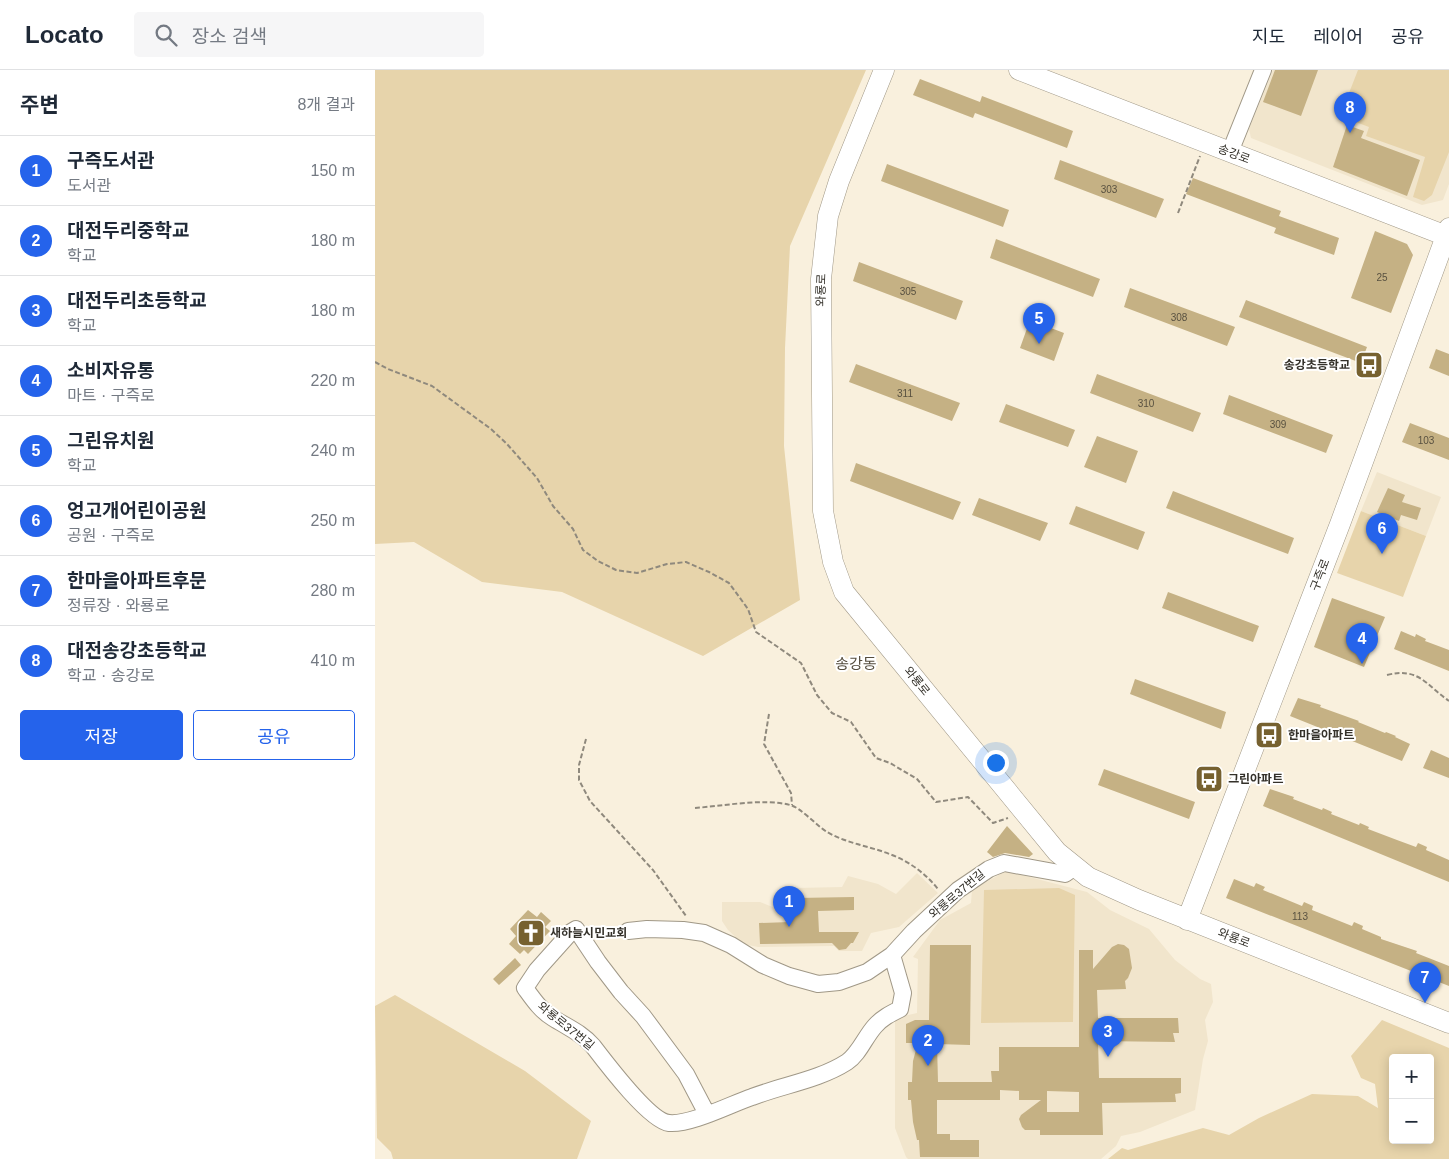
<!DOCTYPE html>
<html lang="ko">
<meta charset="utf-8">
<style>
body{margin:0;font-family:Arial,"Noto Sans KR",sans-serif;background:#f6f6f7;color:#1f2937}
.controls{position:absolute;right:15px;bottom:15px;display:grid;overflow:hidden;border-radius:5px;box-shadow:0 2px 12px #0003}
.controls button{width:45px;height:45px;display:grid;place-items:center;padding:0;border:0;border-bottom:1px solid #e0e1e3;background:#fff;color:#1f2937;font:25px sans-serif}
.you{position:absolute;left:620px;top:692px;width:18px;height:18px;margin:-12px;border:4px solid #fff;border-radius:50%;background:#1a73e8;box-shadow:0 0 0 8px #1a73e833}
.badge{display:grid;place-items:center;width:32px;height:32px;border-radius:50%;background:#2563eb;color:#fff;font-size:16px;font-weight:700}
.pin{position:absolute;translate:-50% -41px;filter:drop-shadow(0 1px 2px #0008)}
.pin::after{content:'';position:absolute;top:26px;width:18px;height:15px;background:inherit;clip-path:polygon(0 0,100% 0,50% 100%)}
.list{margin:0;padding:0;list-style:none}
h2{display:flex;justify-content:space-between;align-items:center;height:65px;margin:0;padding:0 20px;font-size:21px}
h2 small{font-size:16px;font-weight:400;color:#747a83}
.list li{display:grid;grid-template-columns:32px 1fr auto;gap:15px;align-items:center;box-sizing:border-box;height:70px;padding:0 20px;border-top:1px solid #e0e1e3}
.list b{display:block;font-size:19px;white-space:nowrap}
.list p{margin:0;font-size:16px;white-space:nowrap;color:#747a83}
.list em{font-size:16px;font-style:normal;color:#747a83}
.actions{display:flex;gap:10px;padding:15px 20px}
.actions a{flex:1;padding:11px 0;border:1px solid #2563eb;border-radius:5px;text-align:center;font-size:18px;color:#2563eb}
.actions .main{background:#2563eb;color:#fff}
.icon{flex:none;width:28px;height:28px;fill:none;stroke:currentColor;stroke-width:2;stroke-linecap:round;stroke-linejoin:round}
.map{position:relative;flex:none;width:1074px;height:1089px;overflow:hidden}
header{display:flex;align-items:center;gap:30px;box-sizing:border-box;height:70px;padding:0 25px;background:#fff;border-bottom:1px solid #e0e1e3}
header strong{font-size:24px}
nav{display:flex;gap:28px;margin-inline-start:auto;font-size:18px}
.search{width:350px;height:45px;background:#f6f6f7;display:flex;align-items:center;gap:12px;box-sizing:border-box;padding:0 18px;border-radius:5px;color:#747a83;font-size:19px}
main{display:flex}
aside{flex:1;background:#fff}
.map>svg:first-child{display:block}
.built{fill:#f1e5cc}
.green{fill:#e7d4ab;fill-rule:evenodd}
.building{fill:#c5b184;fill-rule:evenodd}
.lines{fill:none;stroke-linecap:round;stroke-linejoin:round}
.minor-casing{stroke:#a09887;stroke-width:18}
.major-casing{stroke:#a09887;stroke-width:21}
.path{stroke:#8f897d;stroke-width:2;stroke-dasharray:5 2.5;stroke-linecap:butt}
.minor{stroke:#fff;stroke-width:16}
.major{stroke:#fff;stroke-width:20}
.labels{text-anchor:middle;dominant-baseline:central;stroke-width:4;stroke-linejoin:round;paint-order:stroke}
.number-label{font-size:10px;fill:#585140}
.street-label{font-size:12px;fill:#34312a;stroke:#fff}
.poi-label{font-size:12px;font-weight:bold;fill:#34312a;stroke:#fff;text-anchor:start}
.quarter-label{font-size:15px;fill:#554d3e;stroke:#fff}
</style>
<header>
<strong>Locato</strong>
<div class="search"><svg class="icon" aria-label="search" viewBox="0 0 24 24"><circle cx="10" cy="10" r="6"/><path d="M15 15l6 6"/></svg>장소 검색</div>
<nav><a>지도</a><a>레이어</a><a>공유</a></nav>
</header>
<main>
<aside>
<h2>주변<small>8개 결과</small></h2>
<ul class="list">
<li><span class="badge">1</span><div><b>구즉도서관</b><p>도서관</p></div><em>150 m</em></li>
<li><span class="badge">2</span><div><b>대전두리중학교</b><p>학교</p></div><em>180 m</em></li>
<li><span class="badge">3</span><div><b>대전두리초등학교</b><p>학교</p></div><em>180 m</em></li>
<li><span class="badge">4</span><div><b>소비자유통</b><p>마트 · 구즉로</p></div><em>220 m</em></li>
<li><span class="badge">5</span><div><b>그린유치원</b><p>학교</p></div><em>240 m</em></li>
<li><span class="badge">6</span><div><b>엉고개어린이공원</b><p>공원 · 구즉로</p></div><em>250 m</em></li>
<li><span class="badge">7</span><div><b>한마을아파트후문</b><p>정류장 · 와룡로</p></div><em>280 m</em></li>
<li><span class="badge">8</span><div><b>대전송강초등학교</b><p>학교 · 송강로</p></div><em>410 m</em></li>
</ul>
<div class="actions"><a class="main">저장</a><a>공유</a></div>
</aside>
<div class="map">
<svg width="1074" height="1089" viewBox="0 0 1074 1089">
<rect width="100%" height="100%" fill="#f9f0dd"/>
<!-- built -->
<path class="built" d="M898 0H1074V114L1068 130 1047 135 876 68 874 59Z
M1002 402 1066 427 1051 466 986 441Z
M631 801 712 822 735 840 774 859 800 890 825 909 836 914 838 932 830 950 833 971 828 989 820 1040 765 1062 746 1066 741 1076 726 1089H533L531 1087 520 1058V948L542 943 543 889 538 887 565 850 596 833 597 820Z
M542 803 563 823 524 857 496 863 487 881H464L459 876 383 877 368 874 353 860 347 851V832H385L400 838 421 818 467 817 473 806 503 814 521 824Z"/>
<!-- green -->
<path class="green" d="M0 0H491L415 176 410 278 409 376 425 530 328 586 187 522 107 512 39 472 0 474Z
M983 0H1074V82L1057 125 1049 131 1038 127 1050 87 991 66 994 57 965 46Z
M986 441 1051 466 1028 527 962 503Z
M684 818 700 825 698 952 606 953 609 820Z
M20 925 150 1001 216 1051 202 1089H18L16 1082 2 1068 0 936Z
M1007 950 1074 978V1089H733L747 1078 753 1080 828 1058 854 1065 884 1048 937 1024 983 1026 1003 1038 1000 1014 986 1008 976 986ZM1018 988H1055V1070H1018Z"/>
<!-- building -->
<path class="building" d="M900 0H943L926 46 888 32Z
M545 9 605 32 607 26 698 61 692 78 600 43 598 48 538 25Z
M972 55 989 61 986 68 1045 90 1032 126 958 97Z
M685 90 789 129 781 148 679 109Z
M512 94 634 140 628 157 506 111Z
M818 108 906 141 904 146 964 168 959 185 899 163 901 158 811 124Z
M1000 161 1032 174 1038 185 1016 243 976 228Z
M621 169 725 209 718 227 615 188Z
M484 192 588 231 581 250 478 211Z
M755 218 860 257 852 276 749 237Z
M871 230 992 277 986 293 864 247Z
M655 250 689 263 679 291 645 278Z
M1061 279 1074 284V306L1054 298Z
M481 294 585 333 577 351 474 312Z
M722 304 826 343 818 362 715 323Z
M854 325 958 365 951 383 848 344Z
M631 334 700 360 693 377 624 352Z
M1035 353 1074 368V390L1027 372Z
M722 366 763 381 751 413 709 397Z
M481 393 586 432 578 450 475 411Z
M1013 418 1030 425 1027 432 1046 438 1042 450 1026 445 1024 451 1002 442Z
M798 421 919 468 913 484 791 438Z
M604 428 673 453 665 471 597 445Z
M701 436 770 462 763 480 694 454Z
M793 522 884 556 878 572 787 538Z
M957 528 1010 547 989 597 939 577Z
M1026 561 1040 567 1041 564 1051 569 1050 571 1074 580V601L1019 579Z
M760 609 851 642 846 659 755 624Z
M923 628 946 635 945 637 984 651 983 652 1010 663 1011 662 1021 666 1020 667 1035 674 1027 691 915 646Z
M1056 680 1074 688V708L1048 698Z
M729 699 820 732 814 749 723 715Z
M895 719 919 727 918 729 947 740 948 738 957 742 956 744 984 755 985 753 994 757 993 759 1022 770 1041 777 1043 773 1052 777 1051 780 1074 790V812L888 736Z
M632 756 658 784 654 787 630 783 618 787 612 782Z
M859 809 879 817 881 813 890 817 888 820 927 836 929 832 938 836 937 840 977 856 979 852 988 856 987 859 1006 867V869L1042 881 1041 883 1074 896V916L851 828Z
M479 827V840L443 841 444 862H484L478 873H476L471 879 464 880 457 873 385 874 384 853 415 852V834L421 828Z
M153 840 162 847 166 842 176 851 170 857 175 861 153 884 149 880 145 884 134 874 141 866 135 859Z
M743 874 749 875 754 879 757 898 753 908 750 911 751 919 722 920 723 948H803L804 963H798L800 972 723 971 724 1008H806V1023L800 1024 801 1032 727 1033 728 1065H665V1060H650L647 1057 644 1049 646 1045 666 1030H644V1021L625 1020V1030H562V1064H575V1070H604V1087H545L544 1070H542L538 1052 536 1030H533V1012H537L538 991 542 976H540V973H531V954L540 950H554L555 875H596L595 975 562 974 563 1012H617L616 1001H624V977H704V880H718V899L737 877ZM672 1021 704 1022V1042H672Z
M140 888 146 895 124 915 118 909Z"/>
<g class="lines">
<defs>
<path id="minor" d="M855 82 888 0
M253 861 272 859 308 860 329 863 356 875 388 895 414 906 443 914 464 912 492 902 517 885 539 861 583 820 614 799 629 793 690 804 700 797
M332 1044 311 1004 268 946 246 922 223 892 201 859 196 862 162 900 150 918C158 929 166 941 178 948 192 957 207 963 218 976 231 993 275 1051 294 1053 316 1055 356 1034 377 1027 408 1015 444 1010 472 992 484 984 490 967 500 956 507 948 515 944 525 939L528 923 517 885"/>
<path id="major" d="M509 0 464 111 453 146 446 209 448 441 458 492 469 522 682 782 713 807 764 830 1074 953
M644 0 1074 167
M812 850 965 454 1074 158"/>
</defs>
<!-- minor casing -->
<use href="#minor" class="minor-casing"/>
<!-- major casing -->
<use href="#major" class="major-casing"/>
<!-- path -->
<path class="path" d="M803 143 825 86
M0 292 13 299 57 316 116 359 132 374 162 408 178 436 198 459 208 480 223 491 241 500 262 503 292 494 311 492 334 502 354 513 373 539 381 562 426 593 442 625 457 643 476 652 501 688 515 693 542 709 561 732 593 727 618 753 633 748
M1012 605C1044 597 1051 615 1074 631
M394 644 389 674 416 723 417 735
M211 669 204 695V710L215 731 278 800 311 846
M320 738C348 736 388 728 415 735 425 737 442 756 452 762 473 774 495 776 517 785 535 792 551 804 563 819"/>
<!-- minor -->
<use href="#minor" class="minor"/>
<!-- major -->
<use href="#major" class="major"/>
</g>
<!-- icons -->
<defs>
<symbol id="bus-square" viewBox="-11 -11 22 22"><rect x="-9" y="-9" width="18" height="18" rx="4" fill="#766130" stroke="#fff"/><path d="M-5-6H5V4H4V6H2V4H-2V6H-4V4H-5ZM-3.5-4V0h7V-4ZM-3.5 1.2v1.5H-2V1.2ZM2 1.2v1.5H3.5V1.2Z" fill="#fff"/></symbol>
<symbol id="church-square" viewBox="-11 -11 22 22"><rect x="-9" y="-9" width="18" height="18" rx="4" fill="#766130" stroke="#fff"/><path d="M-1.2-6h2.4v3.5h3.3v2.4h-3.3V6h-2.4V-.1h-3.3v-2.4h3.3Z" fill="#fff"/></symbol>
</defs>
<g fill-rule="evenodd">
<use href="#bus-square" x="978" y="279" width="32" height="32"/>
<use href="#bus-square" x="878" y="649" width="32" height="32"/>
<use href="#bus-square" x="818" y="693" width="32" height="32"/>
<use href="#church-square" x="140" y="847" width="32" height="32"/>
</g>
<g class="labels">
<!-- number labels -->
<g class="number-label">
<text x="734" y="119">303</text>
<text x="1007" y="207">25</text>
<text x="533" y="221">305</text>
<text x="804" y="247">308</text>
<text x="530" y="323">311</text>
<text x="771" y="333">310</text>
<text x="903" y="354">309</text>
<text x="1051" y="370">103</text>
<text x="925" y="846">113</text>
</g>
<!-- street labels -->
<g class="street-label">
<text transform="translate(859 84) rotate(21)">송강로</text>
<text transform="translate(446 220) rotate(-88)">와룡로</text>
<text transform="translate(945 505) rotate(-69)">구즉로</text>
<text transform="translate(542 611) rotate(51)">와룡로</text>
<text transform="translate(582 824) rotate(-40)">와룡로37번길</text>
<text transform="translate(859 868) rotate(21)">와룡로</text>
<text transform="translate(191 956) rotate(39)">와룡로37번길</text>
</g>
<!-- poi labels -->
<g class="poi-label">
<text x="975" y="295" text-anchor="end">송강초등학교</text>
<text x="913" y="665">한마을아파트</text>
<text x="853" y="709">그린아파트</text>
<text x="175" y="863">새하늘시민교회</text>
</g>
<!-- quarter labels -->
<g class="quarter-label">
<text x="481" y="593">송강동</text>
</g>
</g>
</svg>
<div class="controls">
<button>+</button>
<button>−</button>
</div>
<div class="you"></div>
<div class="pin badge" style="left:414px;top:857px">1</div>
<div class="pin badge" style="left:553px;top:996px">2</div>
<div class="pin badge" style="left:733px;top:987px">3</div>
<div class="pin badge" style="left:987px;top:594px">4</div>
<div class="pin badge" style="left:664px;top:274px">5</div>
<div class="pin badge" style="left:1007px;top:484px">6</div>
<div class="pin badge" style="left:1050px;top:933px">7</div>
<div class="pin badge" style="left:975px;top:63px">8</div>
</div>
</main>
